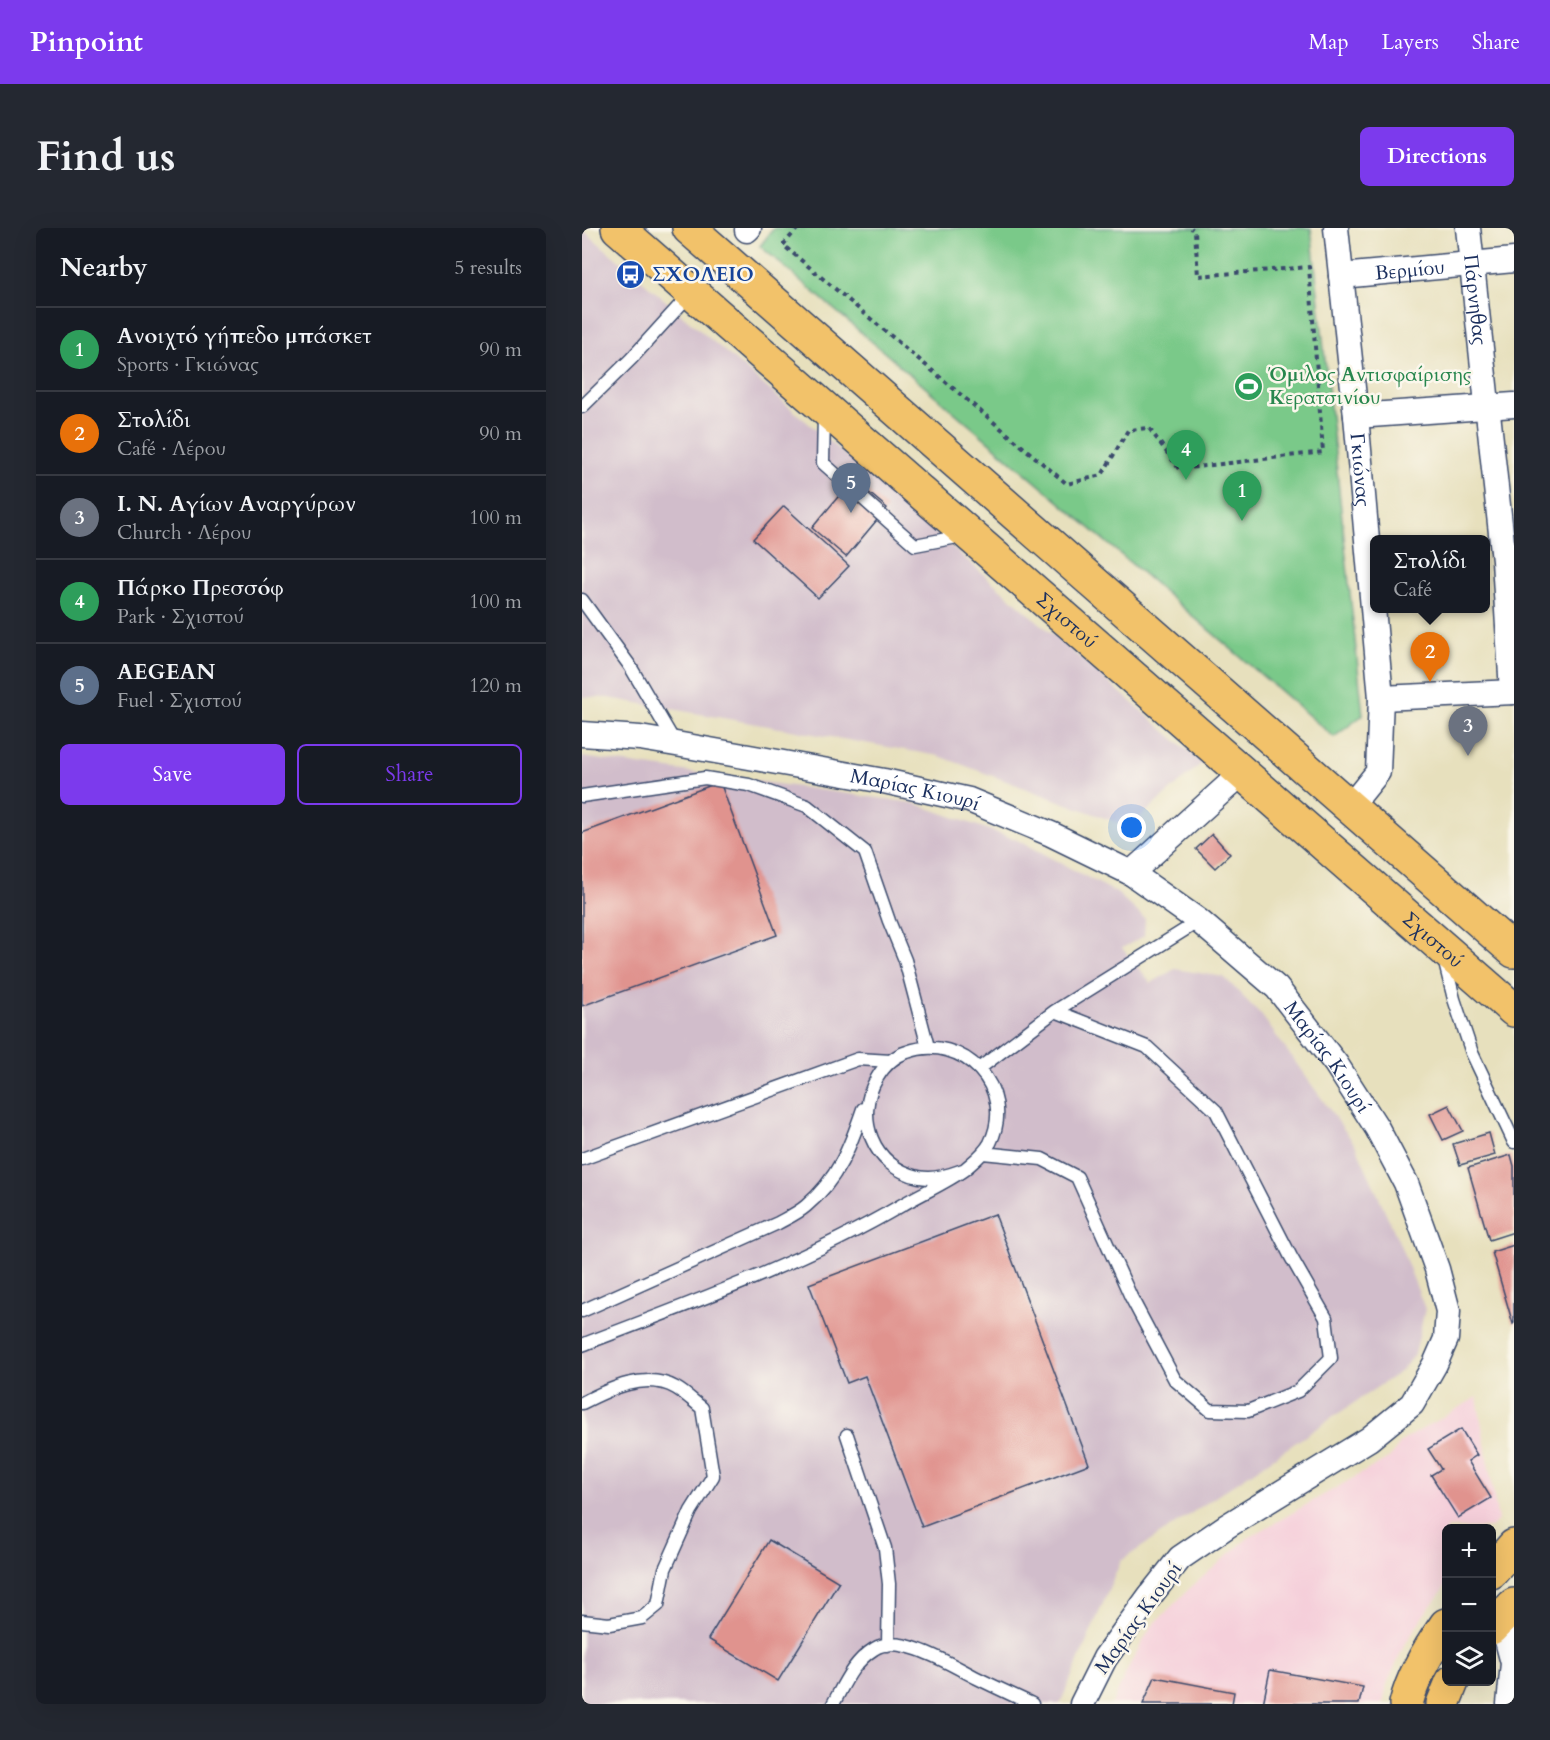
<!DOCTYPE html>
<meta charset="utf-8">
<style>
body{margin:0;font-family:Cardo,serif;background:#242831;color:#f1f3f6}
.controls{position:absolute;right:18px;bottom:18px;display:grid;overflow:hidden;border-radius:9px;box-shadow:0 6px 24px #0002}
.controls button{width:54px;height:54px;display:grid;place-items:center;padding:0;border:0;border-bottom:2px solid #363941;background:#171b24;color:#f1f3f6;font:30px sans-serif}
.you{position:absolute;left:550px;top:600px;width:21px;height:21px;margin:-15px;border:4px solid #fff;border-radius:50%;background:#1a73e8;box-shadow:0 0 0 9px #1a73e833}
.badge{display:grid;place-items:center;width:39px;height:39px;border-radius:50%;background:#7c3aed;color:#fff;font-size:20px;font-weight:700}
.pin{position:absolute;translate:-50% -50px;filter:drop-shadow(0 2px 3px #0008)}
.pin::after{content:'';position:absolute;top:32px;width:21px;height:18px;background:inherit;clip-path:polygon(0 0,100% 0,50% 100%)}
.popup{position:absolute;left:788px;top:307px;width:120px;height:78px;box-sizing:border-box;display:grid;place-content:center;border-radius:9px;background:#171b24;filter:drop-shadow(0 2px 4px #0005);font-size:20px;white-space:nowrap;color:#9ea1a6}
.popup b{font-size:22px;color:#f1f3f6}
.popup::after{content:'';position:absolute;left:50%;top:100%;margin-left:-12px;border:12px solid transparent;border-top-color:#171b24}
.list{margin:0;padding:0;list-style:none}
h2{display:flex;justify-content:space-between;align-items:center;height:78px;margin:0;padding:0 24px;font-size:26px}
h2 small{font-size:20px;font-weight:400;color:#9ea1a6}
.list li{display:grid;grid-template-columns:39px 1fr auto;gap:18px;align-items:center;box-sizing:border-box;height:84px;padding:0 24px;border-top:2px solid #363941}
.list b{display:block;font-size:22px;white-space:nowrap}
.list p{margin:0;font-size:20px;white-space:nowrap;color:#9ea1a6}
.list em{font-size:20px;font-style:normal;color:#9ea1a6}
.actions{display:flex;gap:12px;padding:18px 24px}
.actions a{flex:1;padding:14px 0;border:2px solid #7c3aed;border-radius:9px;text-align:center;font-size:21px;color:#7c3aed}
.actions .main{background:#7c3aed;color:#fff}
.icon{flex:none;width:33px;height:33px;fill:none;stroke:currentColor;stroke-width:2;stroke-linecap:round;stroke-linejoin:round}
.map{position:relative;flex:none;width:932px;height:1476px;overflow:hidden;border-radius:9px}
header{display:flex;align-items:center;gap:36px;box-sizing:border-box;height:84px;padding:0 30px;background:#7c3aed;color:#fff}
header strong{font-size:28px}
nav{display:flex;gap:33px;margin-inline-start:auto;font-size:21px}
.intro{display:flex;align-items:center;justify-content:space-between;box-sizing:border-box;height:144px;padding:0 36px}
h1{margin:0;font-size:42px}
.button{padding:15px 27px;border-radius:9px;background:#7c3aed;color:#fff;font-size:21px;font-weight:700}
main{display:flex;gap:36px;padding:0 36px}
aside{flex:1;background:#171b24;border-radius:9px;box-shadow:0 6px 24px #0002}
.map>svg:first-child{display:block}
.built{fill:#f5cfda}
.industrial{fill:#d1bdcb}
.green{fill:#7ac989;stroke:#4a7c74;stroke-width:1.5}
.building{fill:#e0938e}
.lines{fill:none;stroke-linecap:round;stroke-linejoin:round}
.service-casing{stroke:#3a4a6c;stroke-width:15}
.minor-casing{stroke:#3a4a6c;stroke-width:27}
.primary-casing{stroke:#3a4a6c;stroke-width:36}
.path{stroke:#3a4a6c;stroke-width:4;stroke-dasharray:4.5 4.5;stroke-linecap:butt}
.service{stroke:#fff;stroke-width:12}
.minor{stroke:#fff;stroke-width:24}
.primary{stroke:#f2c26a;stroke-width:33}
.labels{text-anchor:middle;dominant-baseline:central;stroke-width:5;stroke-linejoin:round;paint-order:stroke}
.street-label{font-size:20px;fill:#1b2f5e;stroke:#fbf7ec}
.transit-label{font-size:20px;font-weight:bold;fill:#164399;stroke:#fbf7ec;text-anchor:start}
.leisure-label{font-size:20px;font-weight:bold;fill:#27864d;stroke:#fbf7ec;text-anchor:start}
</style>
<header>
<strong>Pinpoint</strong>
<nav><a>Map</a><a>Layers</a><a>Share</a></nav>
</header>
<div class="intro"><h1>Find us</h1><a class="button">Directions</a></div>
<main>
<aside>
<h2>Nearby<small>5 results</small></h2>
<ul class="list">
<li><span class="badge" style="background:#2e9e5b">1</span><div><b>Ανοιχτό γήπεδο μπάσκετ</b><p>Sports · Γκιώνας</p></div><em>90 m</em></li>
<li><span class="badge" style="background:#e8710a">2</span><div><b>Στολίδι</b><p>Café · Λέρου</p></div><em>90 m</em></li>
<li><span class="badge" style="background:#6b7280">3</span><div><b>Ι. Ν. Αγίων Αναργύρων</b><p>Church · Λέρου</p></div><em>100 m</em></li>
<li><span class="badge" style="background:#2e9e5b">4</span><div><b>Πάρκο Πρεσσόφ</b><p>Park · Σχιστού</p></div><em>100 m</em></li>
<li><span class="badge" style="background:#5c6f8a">5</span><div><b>AEGEAN</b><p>Fuel · Σχιστού</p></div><em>120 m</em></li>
</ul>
<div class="actions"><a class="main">Save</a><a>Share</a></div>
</aside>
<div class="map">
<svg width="932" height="1476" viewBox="0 0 932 1476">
<rect width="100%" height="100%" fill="#fbf7ec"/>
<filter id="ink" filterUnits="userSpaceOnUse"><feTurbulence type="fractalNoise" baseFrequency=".0167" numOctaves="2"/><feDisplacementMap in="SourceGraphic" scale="12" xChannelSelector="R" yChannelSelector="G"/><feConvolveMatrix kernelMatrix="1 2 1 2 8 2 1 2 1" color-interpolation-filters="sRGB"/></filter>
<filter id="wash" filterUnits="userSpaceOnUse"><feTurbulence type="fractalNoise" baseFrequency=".008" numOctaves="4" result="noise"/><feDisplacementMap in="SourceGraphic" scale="24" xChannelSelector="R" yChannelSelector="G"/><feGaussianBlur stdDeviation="1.35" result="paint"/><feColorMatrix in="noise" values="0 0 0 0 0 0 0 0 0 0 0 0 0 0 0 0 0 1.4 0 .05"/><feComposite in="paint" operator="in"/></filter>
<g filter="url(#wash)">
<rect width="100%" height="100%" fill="#e7e0bd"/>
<!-- built -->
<path class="built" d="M895 1169 916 1292 909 1300H864V1358L841 1388 821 1420 805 1456 801 1476H530L547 1438 569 1399 608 1360 666 1310 808 1229 820 1213Z"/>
<!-- industrial -->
<path class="industrial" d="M0 1 233 201 620 535 547 599 357 528 27 470 0 469Z
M0 529 332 575 435 612 535 665 563 691 562 708 540 720 569 755 593 741 642 749 680 788 774 918 817 1014 843 1081 833 1126 819 1143 539 1333 478 1476H0Z"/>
<!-- green -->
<path class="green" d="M192 0H729L781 487 752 509 178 18Z"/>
<g id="blocks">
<!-- building -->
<path class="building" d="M271 251 305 280 264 329 230 300Z
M202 278 267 338 236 370 171 311Z
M138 554 195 707 0 778V605Z
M630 606 648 626 633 640 614 621Z
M867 877 881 903 861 912 848 886Z
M907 905 913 927 878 937 871 916Z
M929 927 932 938V1004L907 1012 886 940Z
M413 986 507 1236 340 1299 283 1148 265 1155 227 1056Z
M932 1017V1095L931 1096 910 1024Z
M879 1201 895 1227 886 1233 909 1270 876 1290 849 1247 859 1241 846 1221Z
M187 1312 257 1354 196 1453 126 1411Z
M688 1442 781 1459 777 1476H681Z
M573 1449 652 1464 650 1476H561Z"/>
</g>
</g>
<g filter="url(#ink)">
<use href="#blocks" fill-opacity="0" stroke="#3a4a6c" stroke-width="1.5"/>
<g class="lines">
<defs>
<path id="service" d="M0 179 49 131 109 65
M242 187 241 235 333 317 381 308
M0 372 48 438 93 515
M0 568 123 550 167 557 225 578 283 624 307 693 323 732 346 819
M862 731 872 771 890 825 932 914
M398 840 473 783 617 693
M401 925 460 931 495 949 549 1069 593 1152 628 1182 666 1183 716 1163 749 1130 744 1090 709 1029 634 883 565 819 473 783
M0 931 276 831 309 833
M0 1083 196 995C205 990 216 985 224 978 256 951 268 919 281 881
M0 1117C109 1075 219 1036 320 977 340 965 364 955 383 941 392 933 402 926 408 915 435 861 381 804 325 824 312 828 302 838 295 850 272 889 290 939 337 949 352 952 367 947 381 942
M0 1175C27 1161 64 1143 94 1160 103 1165 111 1173 120 1180L131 1248 109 1283 83 1341 76 1377 60 1390 27 1396 0 1393
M265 1207 303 1320 307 1356 306 1417
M251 1476C262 1456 271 1434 292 1421 318 1404 371 1438 395 1450 413 1459 431 1467 450 1476"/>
<g id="minor">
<path id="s1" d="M754 0 774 188 799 470 796 544 767 580"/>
<path id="s2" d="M886 0 922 333 930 464"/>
<path d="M165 2 167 0"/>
<path id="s3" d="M759 48 932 32"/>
<path d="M774 188 932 177"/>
<path d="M799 470 932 464"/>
<path id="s4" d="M0 506 58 510 94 516 302 553 387 572 469 606 549 645 617 693 695 760 754 836 795 900 824 955 855 1041 866 1083 864 1111 853 1136 830 1176 787 1211 645 1298 598 1330 567 1369 523 1430 500 1476"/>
<path d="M549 645 660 545"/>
<path d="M919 1390 931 1435 927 1476"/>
</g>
<g id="primary">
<path id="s5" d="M36 0 932 782"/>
<path d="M107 0 932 723"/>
<path d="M909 1344 932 1318"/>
<path d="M909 1400 932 1377"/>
<path d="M824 1476C831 1447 847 1421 864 1397"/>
<path d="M861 1476 870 1454"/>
</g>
</defs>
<!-- service casing -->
<use href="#service" class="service-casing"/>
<!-- minor casing -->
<use href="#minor" class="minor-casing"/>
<!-- primary casing -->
<use href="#primary" class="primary-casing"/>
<!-- path -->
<path class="path" d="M216 0 201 17 485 256 520 247 546 202 567 200 597 241 741 224 727 39 616 48 613 3 609 0"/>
<!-- service -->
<use href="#service" class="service"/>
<!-- minor -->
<use href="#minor" class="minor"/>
<!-- primary -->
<use href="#primary" class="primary"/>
</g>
</g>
<!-- icons -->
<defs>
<symbol id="bus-disc" viewBox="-11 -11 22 22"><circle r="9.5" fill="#1a4fb4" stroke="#fbf7ec"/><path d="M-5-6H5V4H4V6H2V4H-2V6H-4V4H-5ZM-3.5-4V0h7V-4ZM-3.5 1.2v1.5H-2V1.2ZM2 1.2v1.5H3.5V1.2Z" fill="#fff"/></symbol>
<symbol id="stadium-disc" viewBox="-11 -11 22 22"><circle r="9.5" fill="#2e9e5b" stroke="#fbf7ec"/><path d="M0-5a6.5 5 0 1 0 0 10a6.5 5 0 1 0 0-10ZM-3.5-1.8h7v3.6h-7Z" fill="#fff"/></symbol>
</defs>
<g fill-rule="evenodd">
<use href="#bus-disc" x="32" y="30" width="33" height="33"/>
<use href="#stadium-disc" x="650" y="142" width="33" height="33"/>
</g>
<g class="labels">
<!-- street labels -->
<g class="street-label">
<text stroke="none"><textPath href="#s3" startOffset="69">Βερμίου</textPath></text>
<text stroke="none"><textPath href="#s2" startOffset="72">Πάρνηθας</textPath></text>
<text stroke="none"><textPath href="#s1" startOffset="243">Γκιώνας</textPath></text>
<text stroke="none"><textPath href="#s5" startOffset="596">Σχιστού</textPath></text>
<text stroke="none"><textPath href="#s4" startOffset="338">Μαρίας Κιουρί</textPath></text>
<text stroke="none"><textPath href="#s5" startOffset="1082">Σχιστού</textPath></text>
<text stroke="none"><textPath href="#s4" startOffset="842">Μαρίας Κιουρί</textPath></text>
<text transform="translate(556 1390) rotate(-54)">Μαρίας Κιουρί</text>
</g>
<!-- transit labels -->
<g class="transit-label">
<text x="70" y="46">ΣΧΟΛΕΙΟ</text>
</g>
<!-- leisure labels -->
<g class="leisure-label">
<text x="687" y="146">Όμιλος Αντισφαίρισης<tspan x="687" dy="23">Κερατσινίου</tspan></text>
</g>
</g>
</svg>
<div class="controls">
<button>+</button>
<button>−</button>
<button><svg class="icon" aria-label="layers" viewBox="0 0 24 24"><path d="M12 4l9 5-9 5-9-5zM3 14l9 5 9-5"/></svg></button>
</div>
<div class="you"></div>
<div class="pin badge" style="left:660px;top:293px;background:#2e9e5b">1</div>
<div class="pin badge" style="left:848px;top:454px;background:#e8710a">2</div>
<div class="popup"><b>Στολίδι</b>Café</div>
<div class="pin badge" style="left:886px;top:528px;background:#6b7280">3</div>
<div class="pin badge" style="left:604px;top:252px;background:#2e9e5b">4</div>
<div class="pin badge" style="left:269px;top:285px;background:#5c6f8a">5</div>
</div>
</main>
